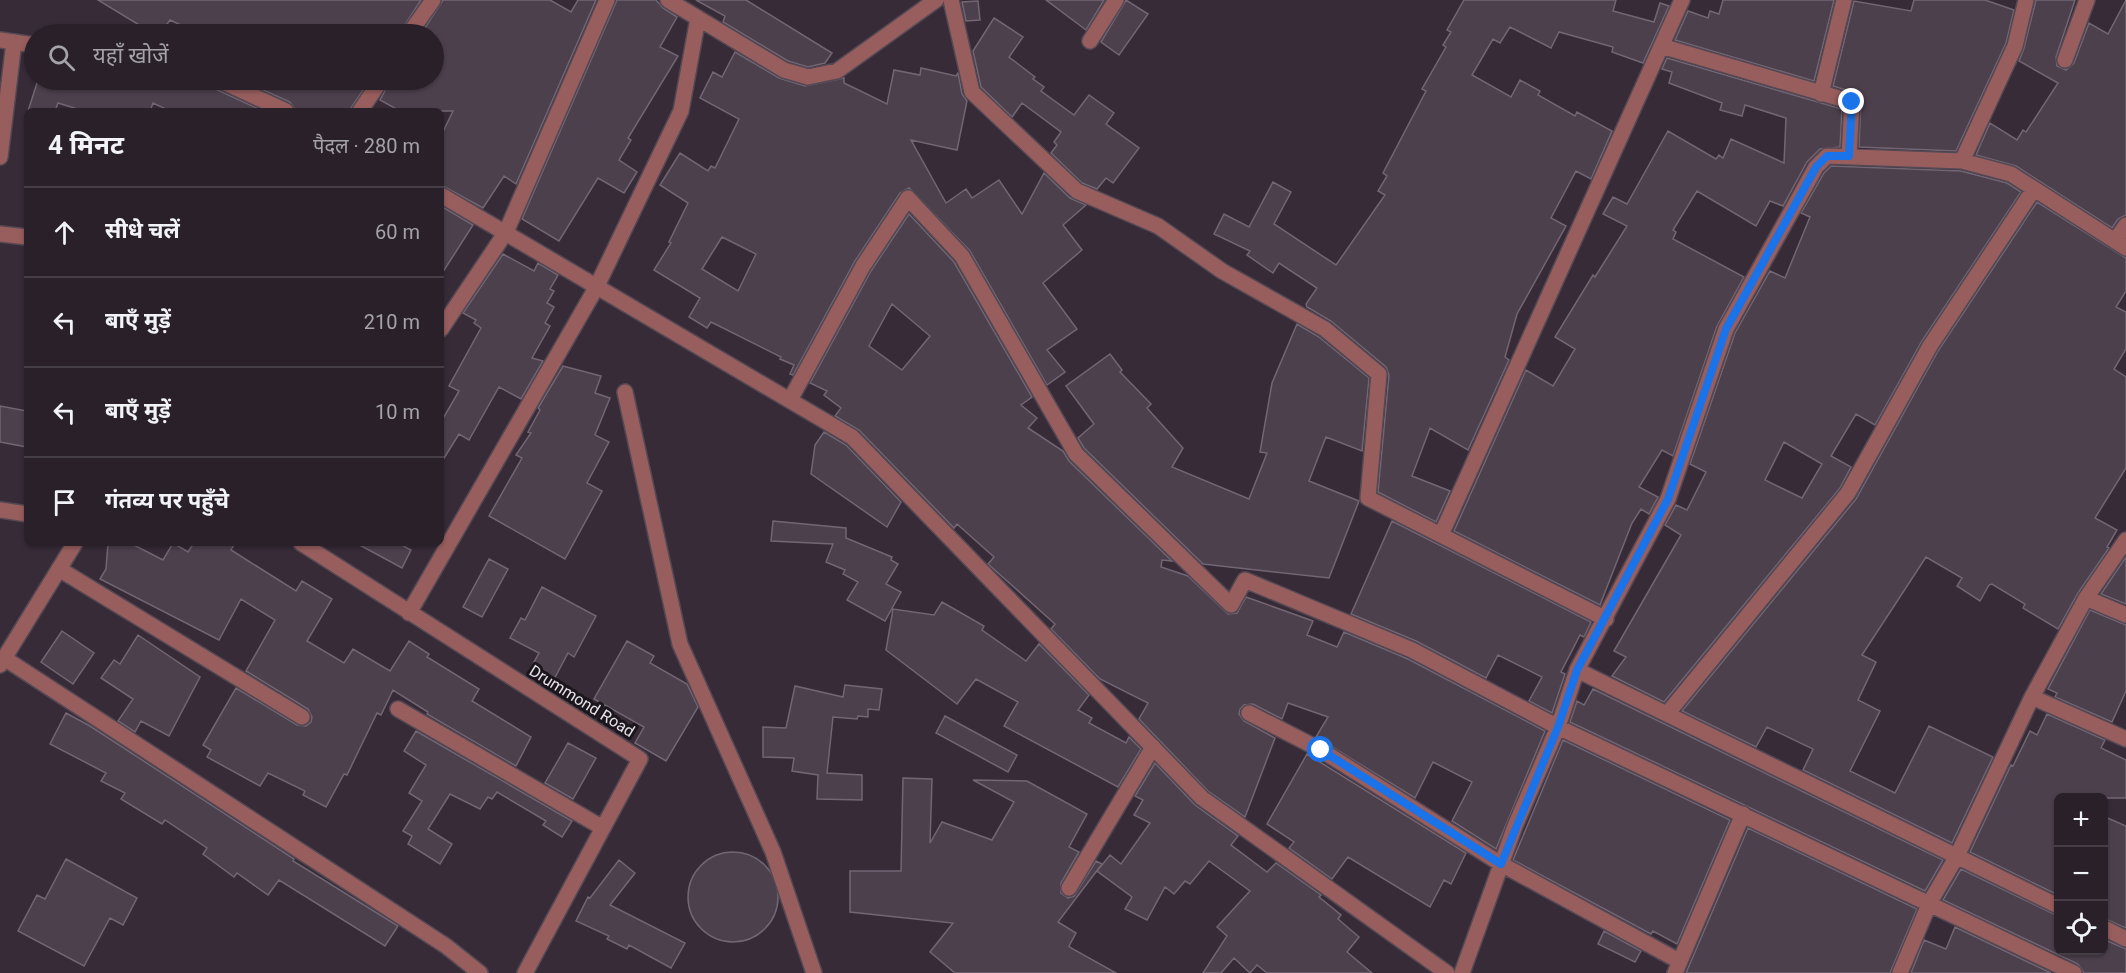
<!DOCTYPE html>
<html lang="hi">
<meta charset="utf-8">
<style>
body{margin:0;font-family:Roboto,"Noto Sans Devanagari",sans-serif;background:#352d36;color:#f1f3f6}
.controls{position:absolute;right:18px;bottom:18px;display:grid;overflow:hidden;border-radius:9px;box-shadow:0 2px 4px #0004}
.controls button{width:54px;height:54px;display:grid;place-items:center;padding:0;border:0;border-bottom:2px solid #453e47;background:#29202a;color:#f1f3f6;font:30px sans-serif}
.stop{position:absolute;width:18px;height:18px;margin:-14px;border:4px solid #1a73e8;border-radius:50%;background:#fff}
.stop.end{background:#1a73e8;border-color:#fff;box-shadow:0 2px 6px #0008}
.list{margin:0;padding:0;list-style:none}
h2{display:flex;justify-content:space-between;align-items:center;height:78px;margin:0;padding:0 24px;font-size:26px}
h2 small{font-size:20px;font-weight:400;color:#a5a3a8}
.list li{display:grid;grid-template-columns:39px 1fr auto;gap:18px;align-items:center;box-sizing:border-box;height:90px;padding:0 24px;border-top:2px solid #453e47}
.list b{display:block;font-size:22px;white-space:nowrap}
.list em{font-size:20px;font-style:normal;color:#a5a3a8}
.icon{flex:none;width:33px;height:33px;fill:none;stroke:currentColor;stroke-width:2;stroke-linecap:round;stroke-linejoin:round}
.map{position:relative;flex:none;width:2126px;height:973px;overflow:hidden}
.search{position:absolute;background:#29202a;box-shadow:0 2px 4px #0004;left:24px;top:24px;width:420px;height:66px;display:flex;align-items:center;gap:15px;box-sizing:border-box;padding:0 21px;border-radius:33px;color:#a5a3a8;font-size:22px}
.panel{position:absolute;background:#29202a;box-shadow:0 2px 4px #0004;left:24px;top:108px;width:420px;height:438px;border-radius:9px}
.map>svg:first-child{display:block}
.building{fill:#4c404d;stroke:#736674;stroke-width:1.5;fill-rule:evenodd}
.lines{fill:none;stroke-linecap:round;stroke-linejoin:round}
.minor-casing{stroke:#534854;stroke-width:18}
.tertiary-casing{stroke:#534854;stroke-width:18}
.minor{stroke:#985e5d;stroke-width:15}
.tertiary{stroke:#985e5d;stroke-width:15}
.route{stroke:#1a73e8;stroke-width:8}
.labels{text-anchor:middle;dominant-baseline:central;stroke-width:6;stroke-linejoin:round;paint-order:stroke}
.street-label{font-size:16px;fill:#e8e1e9;stroke:#1b161c}
</style>
<div class="map">
<svg width="2126" height="973" viewBox="0 0 2126 973">
<rect width="100%" height="100%" fill="#372b38"/>
<!-- building -->
<path class="building" d="M98 0H421L399 34H200L170 20 160 34H154Z
M443 0H550L571 12 578 0H596L516 184 504 176 483 208 441 185V136L453 111H400L380 100 391 80H434V34H421Z
M617 0H656L663 8 677 17 660 47 678 56 628 138 631 140 619 160 637 172 624 193 598 178 559 241 522 219Z
M696 0H746L832 53 825 63 808 67 788 61 723 22 725 16Z
M1046 0H1104L1086 30Z
M1126 0 1148 14 1119 55 1101 42Z
M1464 0H1616L1613 11 1654 22 1660 3 1669 6 1643 63 1612 52 1613 47 1559 32 1551 48 1510 27 1500 43 1493 39 1472 75 1511 97 1520 80 1540 91 1538 95 1575 116 1577 112 1612 131 1591 179 1576 171 1551 218 1566 226 1517 314 1505 357 1509 360 1468 450 1430 428 1412 476 1450 491 1436 522 1378 492 1389 375 1386 367 1331 321 1307 307 1306 304 1317 288 1279 263 1273 273 1247 255 1250 251 1214 234 1224 214 1249 227 1273 182 1291 192 1274 224 1336 265 1385 195 1378 191 1387 176 1383 173 1426 91 1422 89 1446 47 1443 45 1451 32 1447 30Z
M1723 0H1834L1814 81 1675 40 1688 11 1708 18 1710 11 1719 14Z
M1914 0H1985L2014 10 2006 43 1956 151 1859 147 1861 98 1855 93 1833 86 1854 1 1911 11Z
M2036 0H2075L2056 57 2057 66 2066 70 2074 63 2089 23 2108 34 2126 0V215L2118 219 2112 228 2016 166 1976 155 1990 123 2017 140 2023 130 2026 132 2058 83 2019 61 2024 48Z
M978 1 980 20 966 21 962 2Z
M994 18 1023 37 1009 57 1035 77 1033 79 1044 87 1041 91 1074 115 1089 95 1114 113 1106 124 1139 148 1113 183 1106 178 1097 189 1082 183 1051 153 1057 145 1054 142 1061 132 1022 103 1012 117 981 87 973 51Z
M735 52 779 78 805 86 844 78V83L887 104 894 70 920 75 921 68 956 76 958 73 962 94 967 101 957 150 911 140 946 203 966 189 972 198 999 180 1022 214 1044 173 1070 198 1086 205 1063 225 1082 250 1043 283 1077 329 1047 350 1065 372 1047 385 970 251 909 188 900 193 855 261 793 375 790 374 794 365 780 359 781 357 711 322 707 328 689 317 700 298 654 270 671 243 669 242 688 203 660 185 680 153 708 171 711 166 715 168 739 119 700 98 713 72 722 77ZM722 237 756 254 738 291 702 269Z
M1667 58 1842 109 1840 147 1820 149 1807 162 1783 206 1770 201 1756 226 1697 191 1673 230 1676 232 1673 239 1744 277 1717 326 1673 456 1662 450 1639 487 1658 497 1649 514 1641 509 1632 523 1600 605 1454 531 1526 370 1553 386 1575 349 1555 337 1593 275 1595 277 1627 226 1603 214 1613 197 1627 204 1668 131 1716 159 1719 155 1723 158 1731 139 1784 163 1786 118 1745 105 1742 116 1720 110 1722 103 1669 83 1672 72 1662 69Z
M38 80H209L215 89 263 111H170L153 103 150 111H84L58 103 55 111H28Z
M241 80H370L349 111H296L290 102Z
M1831 166 1961 171 2007 183 2021 192 1922 341 1875 425 1856 414 1831 456 1851 467 1840 488 1664 702 1612 676 1626 657 1614 651 1681 535 1665 525 1676 505 1687 510 1706 472 1690 464 1735 333 1770 271 1785 278 1810 217 1801 213 1824 173ZM1784 442 1822 464 1802 498 1765 480Z
M2037 202 2126 258V291L2116 307 2126 312V349L2114 369 2126 377V468L2095 518 2117 530 2107 547 2109 548 2078 593 2058 629 2023 608 2025 604 1992 584 1989 585 1980 601 1957 586 1962 578 1926 557 1862 655 1876 662 1858 700 1880 711 1850 771 1895 793 1929 726 1993 757 1952 843 1803 770 1813 749 1767 727 1756 747 1682 711 1856 499 1938 351Z
M441 206 473 225 441 275Z
M909 214 954 262 1032 397 1021 405 1037 418 1028 428 1063 451 1069 461 1172 561 1162 560 1161 567 1188 576 1228 614 1237 613 1246 597 1313 621 1307 635 1337 647 1344 632 1408 659 1545 731 1496 849 1452 821 1472 782 1433 762 1415 798 1316 737 1328 717 1288 703 1282 719 1253 704 1244 705 1240 709 1239 714 1244 721 1275 738 1245 817 1208 791 1139 719 1148 703 1100 679 1051 629 1055 624 988 564 994 557 957 524 954 528 859 430 835 416 841 408 824 395 827 391 810 383 871 271ZM892 304 930 336 902 370 869 346Z
M503 254 534 271 538 263 558 275 550 289 554 291 547 303 554 307 545 323 550 326 532 358 543 361 521 399 499 387 469 440 459 434 441 463V422L459 391 449 386 481 328 474 323 476 320 463 313Z
M1297 324 1319 337 1369 378 1362 451 1326 437 1309 481 1359 501 1329 578 1203 564 1084 448 1078 438 1094 424 1066 386 1110 354 1122 370 1120 372 1151 404 1147 408 1183 448 1172 467 1249 499 1267 453 1260 452 1272 383Z
M563 366 601 376 595 393 610 398 595 435 609 442 587 483 602 491 565 559 489 516 522 458 516 455 531 433 528 432 540 410 538 408Z
M0 406 27 411V447L0 442Z
M824 432 846 445 901 502 887 527 811 474 815 445Z
M773 521 846 528V538L892 557 891 560 898 564 886 584 901 592 885 621 847 600 858 582 843 574 845 570 826 562 833 544 771 541Z
M1392 521 1591 622 1584 637 1580 635 1561 672 1565 674 1552 713 1529 701 1542 677 1498 655 1486 678 1416 641 1351 614Z
M108 543H130L163 560 173 543 188 552 194 543H235L231 550 296 591 302 581 332 599 307 641 344 663 353 649 390 671 409 641 429 654 427 657 479 689 472 701 531 737 516 766 427 714 428 712 393 690 381 715 377 713 347 775 344 774 326 807 303 795 305 791 268 773 260 786 207 757 211 750 203 745 236 688 297 725 306 726 311 722 312 717 308 709 246 671 275 620 241 599 219 640 100 579 106 569Z
M356 543H398L411 550 402 568Z
M2126 557V604L2101 594Z
M489 559 508 569 482 617 463 607Z
M542 587 596 616 574 657 568 653 552 683 529 671 539 653 510 638 521 618 525 620Z
M942 602 984 626 982 630 1026 661 1039 644 1089 695 1078 710 1092 718 1089 723 1126 743 1129 737 1141 749 1118 787 1004 726 1018 702 976 679 957 704 886 650 893 609 934 615Z
M2090 610 2126 625V691L2112 722 2055 697 2057 693 2048 689Z
M62 631 94 653 73 684 41 662Z
M138 635 200 677 169 736 141 721 135 732 118 721 133 699 101 678 114 660 120 664Z
M627 641 654 656 650 663 687 684 698 707 666 761 635 743 644 727 594 699Z
M845 685 882 689 879 710 868 709V717L858 716 857 719 833 717 827 773 862 775V800L817 799 818 775 792 771 794 758 763 757V727L786 728 795 686 843 697Z
M1593 689 1943 860 1925 891 1570 722 1577 701 1584 705Z
M66 713 90 726 294 859 293 861 398 926 385 946 279 880 268 895 237 873 234 877 203 854 207 848 165 820 162 824 121 799 125 793 101 781 106 773 50 744Z
M2047 714 2105 740 2101 748 2126 760V798H2058V895L1970 852 2011 765 2013 766 2030 731 2037 735Z
M945 716 1017 755 1008 772 936 733Z
M416 731 572 821 562 837 543 825 546 821 497 792 492 799 488 797 480 809 450 794 428 829 452 844 440 864 408 844 412 836 403 831 422 801 409 793 426 765 404 751Z
M1563 740 1730 820 1677 944 1653 931 1651 934 1513 860Z
M568 743 596 758 573 799 545 783Z
M1307 754 1466 853 1451 884 1444 880 1430 907 1348 857 1332 879 1289 848 1294 842 1267 824Z
M1155 763 1195 805 1238 836 1231 845 1267 872 1276 863 1321 895 1319 897 1341 915 1338 919 1359 937 1347 952 1372 973H1267L1257 965 1250 973 1234 958 1221 973H1203L1227 936 1217 927 1250 891 1209 861 1190 884 1185 881 1174 894 1165 887 1147 920 1125 909 1132 897 1097 871 1110 855 1121 864 1150 823 1134 815 1143 800 1135 796Z
M903 778 932 779 930 843 942 822 992 840 1014 802 973 780 1027 781 1087 814 1069 847 1079 852 1061 883V893L1068 898 1074 896 1096 861 1102 864 1058 922 1076 933 1069 946 1071 948 1116 973H955L930 952 953 923 850 912V871H901Z
M2103 816 2126 826V928L2103 918Z
M1748 828 1917 909 1890 973H1686Z
M688 897a45 45 0 1 1 90 0a45 45 0 1 1-90 0Z
M66 859 137 898 123 925 110 918 84 966 18 931 37 895 45 899Z
M619 860 635 873 610 905 685 943 671 968 629 945 627 949 607 939 609 936 576 921 588 897 590 898Z
M1961 869 2058 916V951H2103V939L2126 949V973H2084L2078 964 1943 900Z
M1955 927 2051 973H1911L1924 940 1946 949Z
M1604 931 1641 951 1635 962 1598 944Z"/>
<g class="lines">
<defs>
<path id="minor" d="M668 0 784 70 808 77 837 71 936 0
M951 0 972 92 1077 191 1158 226 1222 271 1325 329 1379 374 1368 498 1606 619
M409 34 433 0
M1090 41 1116 0
M1661 46 1852 102 1849 156
M2065 60 2087 0
M1821 94 1844 0
M360 111 381 80
M0 157 14 42
M1962 161 2015 46 2026 0
M0 234 27 237
M2115 241 2126 225
M441 329 506 232 607 0
M625 392 680 644 773 852 814 973
M790 400 863 266 908 198 962 256 1076 454 1231 605 1245 580 1412 650 1558 727 2074 973
M0 510 27 514
M1441 535 1682 0
M301 543 640 759 525 973
M59 569 302 717
M2086 598 2126 615
M409 613 596 288 681 111 698 18
M4 658 446 946 480 973
M1577 670 2058 906
M2032 697 2126 739
M398 709 603 828
M1249 713 1321 750 1501 864 1679 961
M1667 714 1848 493 1930 346 2034 189
M1069 888 1153 747
M2104 928 2126 939
M1462 973 1515 826 1558 727 1577 670 1668 499 1726 329 1816 167 1827 156 1962 161 2011 174 2126 248
M1675 973 1743 814
M1900 973 1930 902 1957 856 2032 697 2086 598 2126 540"/>
<path id="tertiary" d="M0 40 34 45
M219 80 286 111
M441 195 852 437 1202 798 1447 973
M0 665 75 543"/>
</defs>
<!-- minor casing -->
<use href="#minor" class="minor-casing"/>
<!-- tertiary casing -->
<use href="#tertiary" class="tertiary-casing"/>
<!-- minor -->
<use href="#minor" class="minor"/>
<!-- tertiary -->
<use href="#tertiary" class="tertiary"/>
</g>
<g class="lines">
<!-- route -->
<path class="route" d="M1321 750 1501 864 1558 727 1577 670 1668 499 1726 329 1816 167 1827 156H1849L1852 102"/>
</g>
<g class="labels">
<!-- street labels -->
<g class="street-label">
<text transform="translate(582 701) rotate(32)">Drummond Road</text>
</g>
</g>
</svg>
<div class="controls">
<button>+</button>
<button>−</button>
<button><svg class="icon" aria-label="locate" viewBox="0 0 24 24"><circle cx="12" cy="12" r="6"/><path d="M12 2v4M12 18v4M2 12h4M18 12h4"/></svg></button>
</div>
<div class="stop" style="left:1321px;top:750px"></div>
<div class="stop end" style="left:1852px;top:102px"></div>
<div class="search"><svg class="icon" aria-label="search" viewBox="0 0 24 24"><circle cx="10" cy="10" r="6"/><path d="M15 15l6 6"/></svg>यहाँ खोजें</div>
<section class="panel">
<h2>4 मिनट<small>पैदल · 280 m</small></h2>
<ul class="list">
<li><svg class="icon" aria-label="ahead" viewBox="0 0 24 24"><path d="M12 20V5M6 11l6-6 6 6"/></svg><div><b>सीधे चलें</b></div><em>60 m</em></li>
<li><svg class="icon" aria-label="left" viewBox="0 0 24 24"><path d="M17 20v-9H6M10 6l-5 5 5 5"/></svg><div><b>बाएँ मुड़ें</b></div><em>210 m</em></li>
<li><svg class="icon" aria-label="left" viewBox="0 0 24 24"><path d="M17 20v-9H6M10 6l-5 5 5 5"/></svg><div><b>बाएँ मुड़ें</b></div><em>10 m</em></li>
<li><svg class="icon" aria-label="arrive" viewBox="0 0 24 24"><path d="M6 21V4h12l-3 4 3 4H6"/></svg><div><b>गंतव्य पर पहुँचे</b></div></li>
</ul>
</section>
</div>
